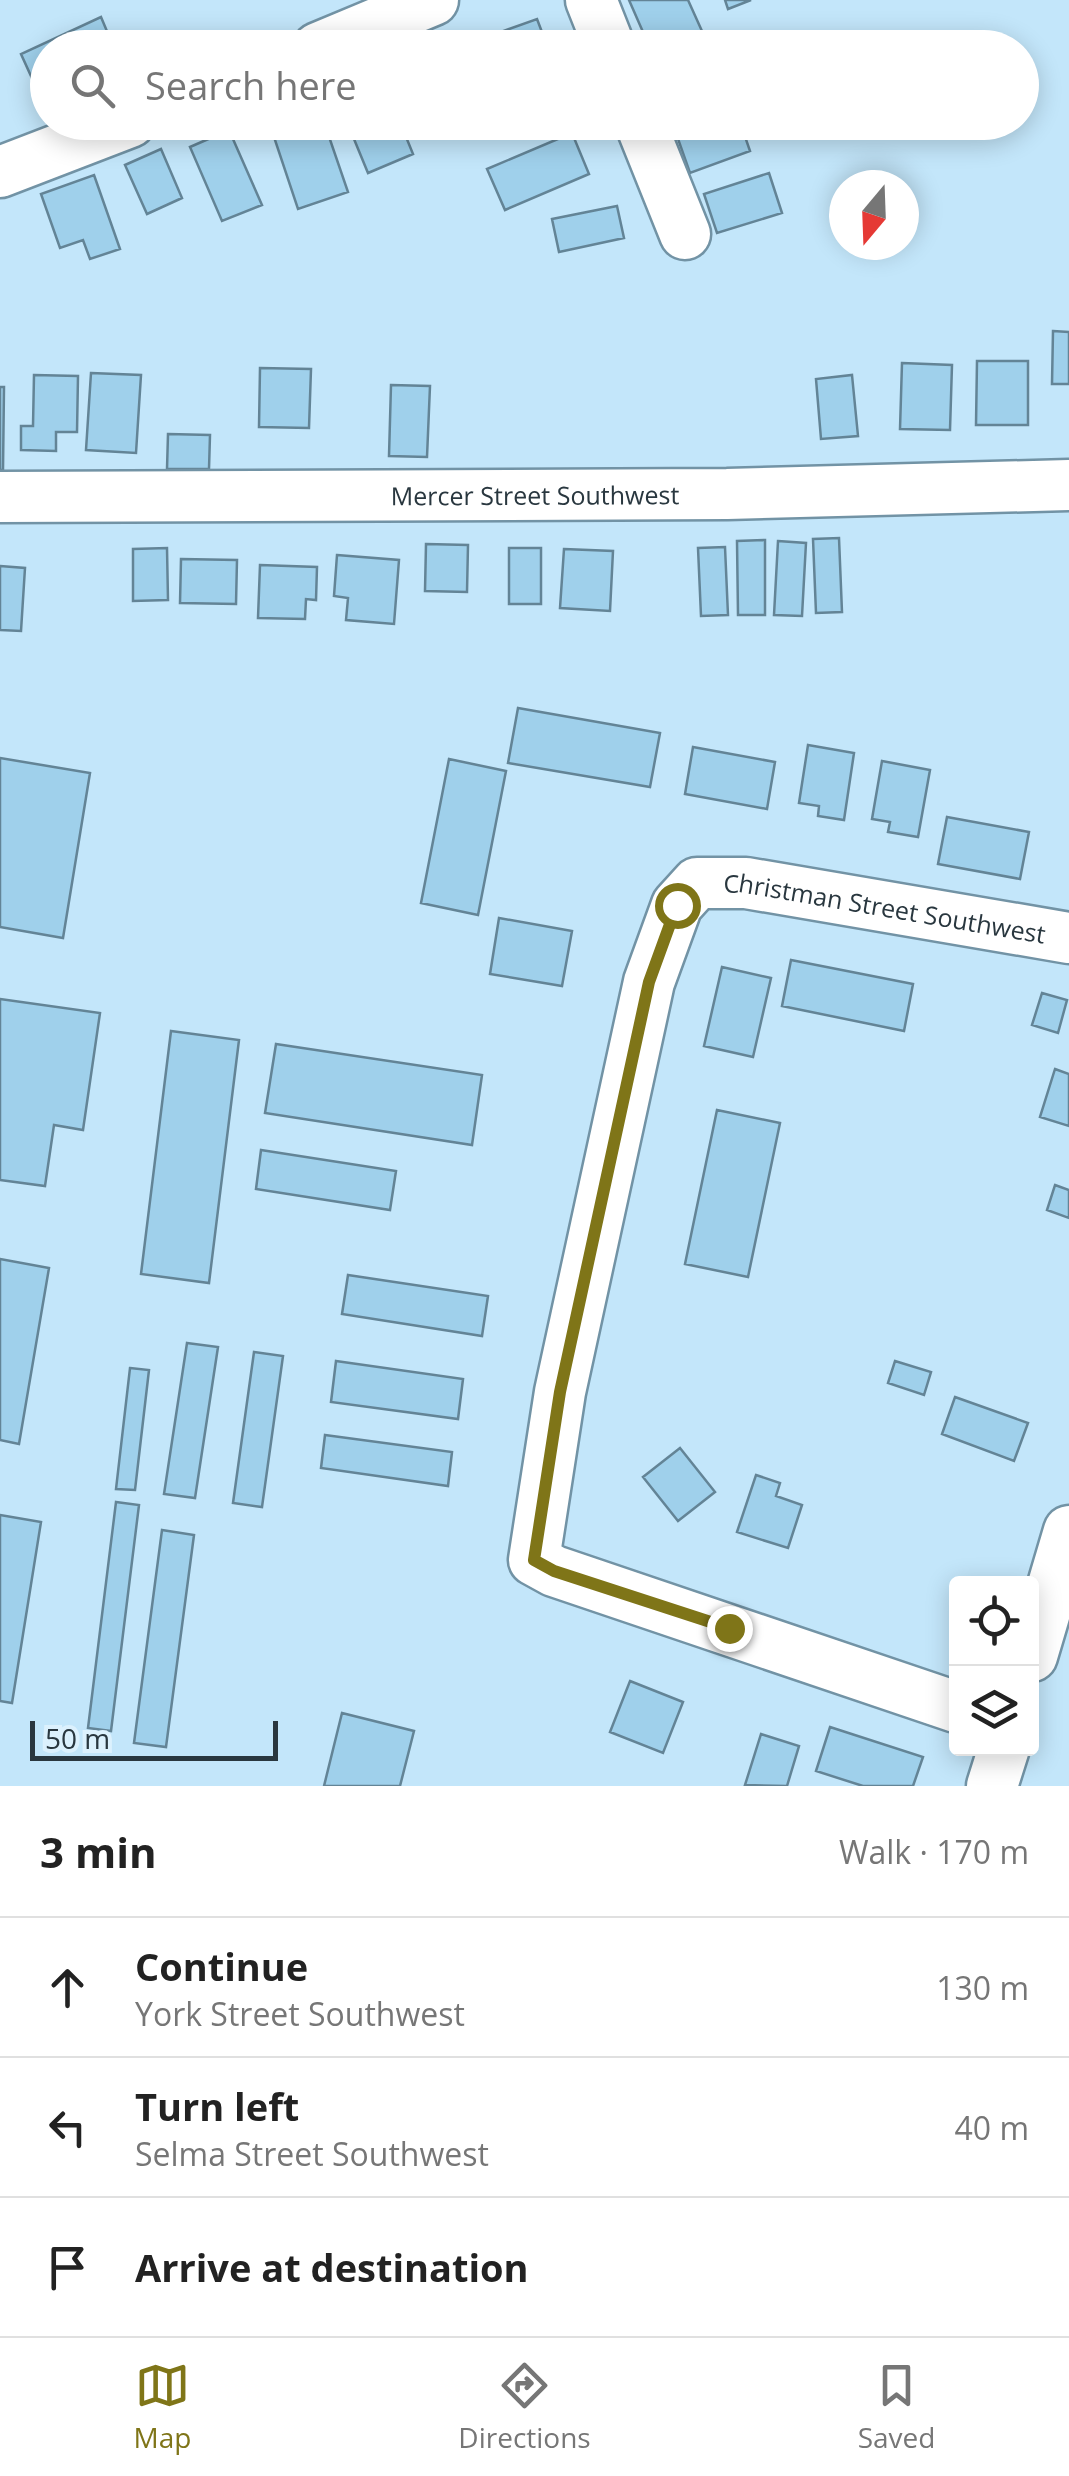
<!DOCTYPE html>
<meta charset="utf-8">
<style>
body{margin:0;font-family:"Open Sans",sans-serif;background:#f2f2f2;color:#222}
.controls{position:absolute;right:30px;bottom:30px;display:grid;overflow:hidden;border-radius:10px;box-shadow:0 5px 25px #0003}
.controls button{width:90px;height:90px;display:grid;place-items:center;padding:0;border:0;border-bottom:2px solid #e0e0e0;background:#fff;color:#222;font:50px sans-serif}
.compass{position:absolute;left:829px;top:170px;width:90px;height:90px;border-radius:50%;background:#fff;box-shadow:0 5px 25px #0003;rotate:199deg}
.scale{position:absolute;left:30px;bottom:25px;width:248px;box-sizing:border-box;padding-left:10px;border:5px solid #29373f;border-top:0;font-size:28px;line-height:35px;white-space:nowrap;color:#29373f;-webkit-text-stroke:8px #dcf1fd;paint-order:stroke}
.stop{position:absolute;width:30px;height:30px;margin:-22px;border:8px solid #7f7518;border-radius:50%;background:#fff}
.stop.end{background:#7f7518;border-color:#fff;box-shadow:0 2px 10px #0008}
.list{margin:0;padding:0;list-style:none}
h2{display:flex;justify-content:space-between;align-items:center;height:130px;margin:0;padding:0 40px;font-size:42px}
h2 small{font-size:32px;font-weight:400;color:#767676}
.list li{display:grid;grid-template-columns:65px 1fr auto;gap:30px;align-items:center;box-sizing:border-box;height:140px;padding:0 40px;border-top:2px solid #e0e0e0}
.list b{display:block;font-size:38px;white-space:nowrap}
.list p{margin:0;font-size:32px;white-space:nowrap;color:#767676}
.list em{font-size:32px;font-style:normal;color:#767676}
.icon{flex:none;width:55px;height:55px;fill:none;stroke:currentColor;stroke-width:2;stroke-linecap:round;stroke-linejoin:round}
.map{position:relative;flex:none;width:1069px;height:1786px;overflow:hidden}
.search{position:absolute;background:#fff;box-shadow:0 5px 25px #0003;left:30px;right:30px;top:30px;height:110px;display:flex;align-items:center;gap:25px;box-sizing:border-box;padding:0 35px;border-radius:55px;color:#767676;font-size:38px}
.sheet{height:550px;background:#fff}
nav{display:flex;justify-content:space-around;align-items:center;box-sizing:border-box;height:140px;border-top:2px solid #e0e0e0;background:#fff;font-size:28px;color:#767676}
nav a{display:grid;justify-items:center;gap:5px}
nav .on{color:#7f7518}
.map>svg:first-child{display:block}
.building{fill:#9fd0eb;stroke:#638496;stroke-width:2.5}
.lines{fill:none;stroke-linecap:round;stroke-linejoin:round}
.minor-casing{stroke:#7293a5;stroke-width:55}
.minor{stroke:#fff;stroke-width:50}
.route{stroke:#7f7518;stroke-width:12}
.labels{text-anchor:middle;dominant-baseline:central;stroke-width:9;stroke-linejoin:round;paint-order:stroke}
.street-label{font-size:25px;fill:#29373f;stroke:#dcf1fd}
</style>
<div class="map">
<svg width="1069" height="1786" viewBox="0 0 1069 1786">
<rect width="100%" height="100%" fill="#c3e6fa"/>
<!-- building -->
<path class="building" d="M629 0H688L706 40 693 48H650Z
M725 0H751L728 9Z
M101 17 114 48H48V95L41 98 21 54Z
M537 19 548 48H503L498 33Z
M297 122H324L348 192 298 209 272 131Z
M347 122H400L413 154 368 173Z
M450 122H489L456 137Z
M715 122H740L750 151 690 173 677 136Z
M229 130 262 205 222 221 190 147Z
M572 133 589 174 505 210 487 169Z
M161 149 182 198 147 214 125 165Z
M769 173 782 213 717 233 704 194Z
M94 175 120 249 90 259 83 240 60 248 41 194Z
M617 206 624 238 559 252 552 219Z
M1053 331 1069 332V384H1052Z
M977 361H1028V425H976Z
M902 363 952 365 950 430 900 429Z
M260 368 311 369 309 428 259 427Z
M91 373 141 375 136 453 86 450Z
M34 375 78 376 77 432H56V451L21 450V426H33Z
M852 375 858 436 821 439 816 379Z
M391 385 430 386 427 457 389 456Z
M0 387H4L3 470H0Z
M168 434 210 435 209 469H167Z
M839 538 842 612 816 613 813 539Z
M765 540V615H738L737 541Z
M778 541 806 543 802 616 774 615Z
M426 544 468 545 467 592 425 591Z
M725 547 728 615 701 616 698 548Z
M167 548 168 600 133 601V549Z
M509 548H541V604H509Z
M564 549 613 551 610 611 560 608Z
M337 555 399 560 394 624 346 620 348 598 334 596Z
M181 559 237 560 236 604 180 603Z
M260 565 317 567 316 600 306 599 305 619 258 618Z
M0 566 25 568 21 631 0 630Z
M518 708 660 733 650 787 508 763Z
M808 745 854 753 844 820 818 816 819 806 799 803Z
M693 747 775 762 767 809 685 794Z
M0 758 90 773 63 938 0 927Z
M449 759 506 771 478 915 421 903Z
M882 761 930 770 918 837 888 832 890 822 872 819Z
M947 817 1029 832 1020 879 938 864Z
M499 918 572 931 562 986 490 974Z
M791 960 913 984 904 1031 782 1006Z
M722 967 771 978 753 1057 704 1046Z
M1042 993 1067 1000 1058 1033 1032 1025Z
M0 999 100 1013 83 1130 54 1125 45 1186 0 1180Z
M171 1031 239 1040 209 1283 141 1274Z
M276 1044 482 1075 472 1145 265 1113Z
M1055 1069 1069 1074V1126L1040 1117Z
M717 1110 780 1123 748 1277 685 1264Z
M261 1150 396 1171 390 1210 256 1189Z
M1055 1185 1069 1190V1218L1047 1210Z
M0 1259 49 1268 19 1444 0 1440Z
M348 1275 488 1296 482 1336 342 1314Z
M187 1343 218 1347 195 1498 164 1494Z
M254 1352 283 1356 262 1507 233 1503Z
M336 1361 463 1379 458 1419 331 1402Z
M895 1361 931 1372 924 1395 888 1383Z
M130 1368 149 1370 135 1490 116 1489Z
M955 1397 1028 1423 1014 1461 942 1434Z
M325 1435 452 1452 448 1486 321 1468Z
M680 1448 715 1492 678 1521 643 1477Z
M756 1475 780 1483 776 1496 802 1505 788 1548 737 1532Z
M116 1502 139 1505 111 1731 88 1728Z
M0 1515 41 1522 12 1703 0 1701Z
M162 1530 194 1535 166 1747 134 1743Z
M630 1681 683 1702 663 1753 610 1732Z
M342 1713 414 1731 400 1786H324Z
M830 1727 923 1757 913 1786H863L816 1771Z
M761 1734 799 1746 787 1786 745 1785Z"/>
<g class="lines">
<defs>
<g id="minor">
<path d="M591 0 610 48"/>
<path d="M318 48 433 0"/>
<path d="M640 122 685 234"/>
<path d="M0 172 130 122"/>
<path id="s1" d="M0 497 727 494 1069 485"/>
<path d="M1032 1656 1069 1531"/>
<path id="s2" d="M956 1707 554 1571 534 1560 560 1392 649 982 677 905 697 883H746L1069 938"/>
<path d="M992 1786 1004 1748"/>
</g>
</defs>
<!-- minor casing -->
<use href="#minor" class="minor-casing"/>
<!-- minor -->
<use href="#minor" class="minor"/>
</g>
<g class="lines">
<!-- route -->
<path class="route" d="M677 905 649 982 560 1392 534 1560 554 1571 729 1628"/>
</g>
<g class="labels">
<!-- street labels -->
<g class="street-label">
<text stroke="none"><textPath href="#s1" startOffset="535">Mercer Street Southwest</textPath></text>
<text stroke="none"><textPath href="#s2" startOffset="1338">Christman Street Southwest</textPath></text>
</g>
</g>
</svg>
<div class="controls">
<button><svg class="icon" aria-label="locate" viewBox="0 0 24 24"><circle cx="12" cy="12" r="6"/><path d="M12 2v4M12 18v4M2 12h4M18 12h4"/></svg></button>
<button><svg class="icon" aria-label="layers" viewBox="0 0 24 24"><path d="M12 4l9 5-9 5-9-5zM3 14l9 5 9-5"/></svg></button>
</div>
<svg class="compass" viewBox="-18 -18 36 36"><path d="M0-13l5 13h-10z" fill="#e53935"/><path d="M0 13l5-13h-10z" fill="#767676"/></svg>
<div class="scale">50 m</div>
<div class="stop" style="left:677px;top:905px"></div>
<div class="stop end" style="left:729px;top:1628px"></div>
<div class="search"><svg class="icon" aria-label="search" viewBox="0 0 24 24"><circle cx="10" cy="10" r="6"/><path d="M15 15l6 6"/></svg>Search here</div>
</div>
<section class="sheet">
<h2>3 min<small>Walk · 170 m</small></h2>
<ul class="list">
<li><svg class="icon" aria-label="ahead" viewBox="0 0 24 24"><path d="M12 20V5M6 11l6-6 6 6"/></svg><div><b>Continue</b><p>York Street Southwest</p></div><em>130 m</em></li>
<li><svg class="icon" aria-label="left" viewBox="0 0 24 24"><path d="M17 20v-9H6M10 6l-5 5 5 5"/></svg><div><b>Turn left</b><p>Selma Street Southwest</p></div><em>40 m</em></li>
<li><svg class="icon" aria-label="arrive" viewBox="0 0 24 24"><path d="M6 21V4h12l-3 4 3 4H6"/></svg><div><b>Arrive at destination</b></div></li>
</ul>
</section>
<nav>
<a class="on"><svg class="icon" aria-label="map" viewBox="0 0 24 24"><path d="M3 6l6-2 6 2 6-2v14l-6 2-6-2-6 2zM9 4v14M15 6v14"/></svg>Map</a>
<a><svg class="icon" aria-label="directions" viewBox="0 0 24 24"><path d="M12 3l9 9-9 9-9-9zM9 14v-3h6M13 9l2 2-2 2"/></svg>Directions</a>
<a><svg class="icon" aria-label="saved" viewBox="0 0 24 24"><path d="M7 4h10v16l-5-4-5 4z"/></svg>Saved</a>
</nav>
